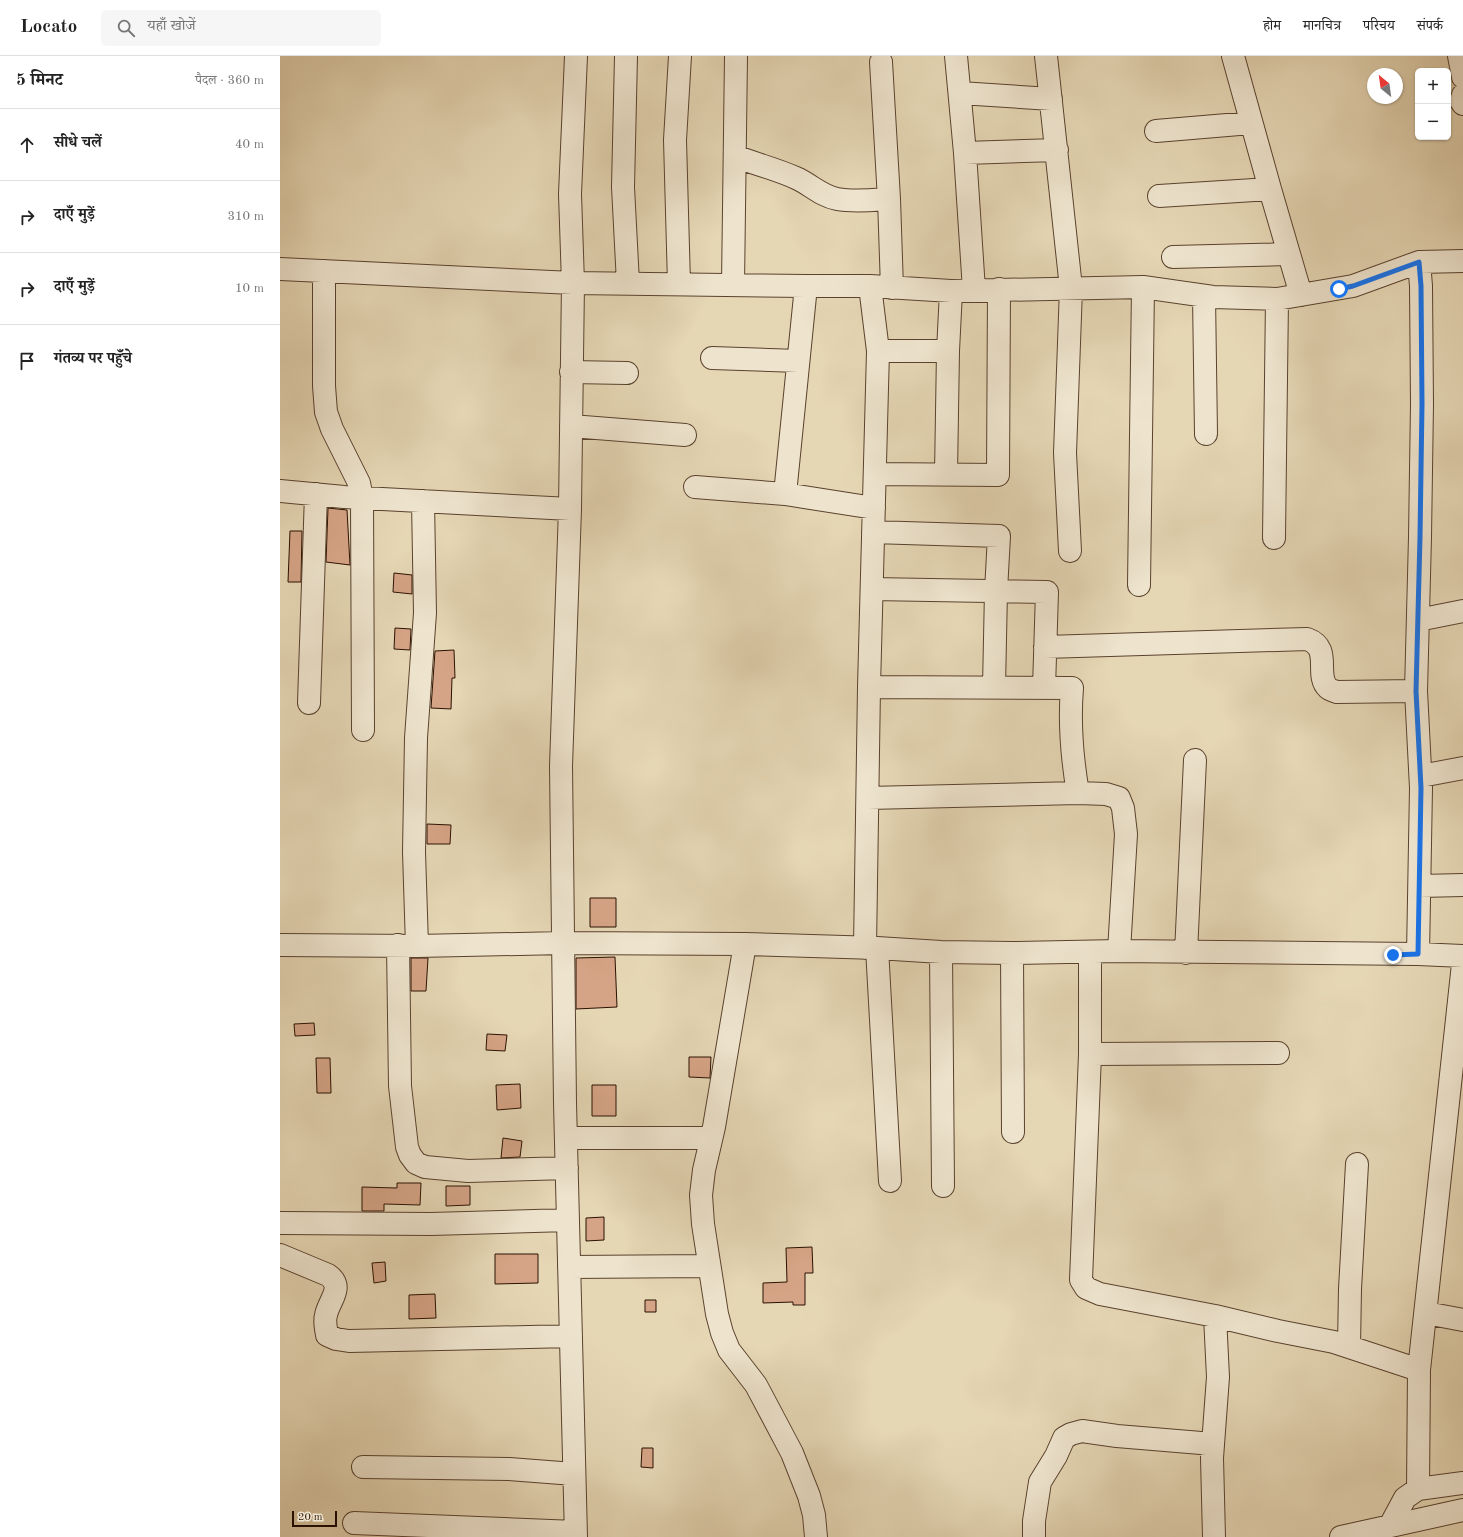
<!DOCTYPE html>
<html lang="hi">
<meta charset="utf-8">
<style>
body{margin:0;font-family:"Old Standard TT","Noto Serif Devanagari",serif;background:#f6f6f6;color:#222}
.controls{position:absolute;right:12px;top:12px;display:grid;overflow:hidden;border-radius:6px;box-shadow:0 1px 3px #0004}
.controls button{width:36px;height:36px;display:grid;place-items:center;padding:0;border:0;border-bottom:1px solid #e0e0e0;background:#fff;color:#222;font:20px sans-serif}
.compass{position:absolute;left:1087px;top:12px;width:36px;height:36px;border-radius:50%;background:#fff;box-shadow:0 1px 3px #0004;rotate:331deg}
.scale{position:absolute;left:12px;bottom:10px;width:45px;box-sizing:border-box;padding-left:4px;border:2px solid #2b1102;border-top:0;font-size:11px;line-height:14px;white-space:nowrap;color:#2b1102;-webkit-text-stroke:3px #eee4ce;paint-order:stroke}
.stop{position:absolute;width:12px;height:12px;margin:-9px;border:3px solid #1a73e8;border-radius:50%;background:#fff}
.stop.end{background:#1a73e8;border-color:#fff;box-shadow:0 1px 4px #0008}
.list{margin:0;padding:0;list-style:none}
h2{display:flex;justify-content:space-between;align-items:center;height:52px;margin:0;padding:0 16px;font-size:17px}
h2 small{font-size:13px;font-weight:400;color:#767676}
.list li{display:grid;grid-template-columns:26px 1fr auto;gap:12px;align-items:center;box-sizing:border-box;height:72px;padding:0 16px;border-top:1px solid #e0e0e0}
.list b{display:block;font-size:15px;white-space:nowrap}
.list em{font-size:13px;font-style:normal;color:#767676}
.icon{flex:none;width:22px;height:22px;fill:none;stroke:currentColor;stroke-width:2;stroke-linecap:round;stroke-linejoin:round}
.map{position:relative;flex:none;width:1183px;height:1481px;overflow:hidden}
header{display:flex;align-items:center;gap:24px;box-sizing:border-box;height:56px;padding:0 20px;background:#fff;border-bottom:1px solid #e0e0e0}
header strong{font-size:19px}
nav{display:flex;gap:22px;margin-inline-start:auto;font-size:14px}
.search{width:280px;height:36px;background:#f6f6f6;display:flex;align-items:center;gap:10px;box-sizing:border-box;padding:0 14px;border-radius:6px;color:#767676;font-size:15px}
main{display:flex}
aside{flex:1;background:#fff}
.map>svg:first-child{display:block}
.building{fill:#d5a486;stroke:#2b1102}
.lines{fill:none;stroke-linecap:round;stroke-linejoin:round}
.minor-casing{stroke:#5a422e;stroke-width:24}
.minor{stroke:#eee4ce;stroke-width:22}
.route{stroke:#1a73e8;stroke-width:5}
</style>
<header>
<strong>Locato</strong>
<div class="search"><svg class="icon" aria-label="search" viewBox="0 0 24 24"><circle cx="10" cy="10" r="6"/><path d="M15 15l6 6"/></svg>यहाँ खोजें</div>
<nav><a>होम</a><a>मानचित्र</a><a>परिचय</a><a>संपर्क</a></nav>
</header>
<main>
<aside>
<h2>5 मिनट<small>पैदल · 360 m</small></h2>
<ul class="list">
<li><svg class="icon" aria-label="ahead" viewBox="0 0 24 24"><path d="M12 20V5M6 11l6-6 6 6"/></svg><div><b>सीधे चलें</b></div><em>40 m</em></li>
<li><svg class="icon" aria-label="right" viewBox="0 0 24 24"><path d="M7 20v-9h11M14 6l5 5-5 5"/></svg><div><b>दाएँ मुड़ें</b></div><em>310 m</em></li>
<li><svg class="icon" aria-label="right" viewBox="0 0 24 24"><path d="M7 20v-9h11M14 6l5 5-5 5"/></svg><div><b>दाएँ मुड़ें</b></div><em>10 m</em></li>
<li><svg class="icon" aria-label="arrive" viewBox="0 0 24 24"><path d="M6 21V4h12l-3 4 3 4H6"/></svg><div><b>गंतव्य पर पहुँचे</b></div></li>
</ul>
</aside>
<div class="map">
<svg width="1183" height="1481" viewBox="0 0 1183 1481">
<rect width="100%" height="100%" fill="#e5d6b4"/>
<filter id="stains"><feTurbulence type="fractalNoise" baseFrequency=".005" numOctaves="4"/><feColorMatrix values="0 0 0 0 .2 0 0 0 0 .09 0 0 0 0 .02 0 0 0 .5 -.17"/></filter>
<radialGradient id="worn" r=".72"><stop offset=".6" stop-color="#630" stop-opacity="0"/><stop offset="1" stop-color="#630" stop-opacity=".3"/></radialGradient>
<!-- building -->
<path class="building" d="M48 452 67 454 70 509 46 506Z
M10 475H22L21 526H8Z
M114 517 132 519V538L113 536Z
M115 572 131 573 130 594 114 593Z
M174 594 175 622H172L171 653 151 652 155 595Z
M147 768 171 769 170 788H147Z
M310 842H336V871H310Z
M335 901 337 951 296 953V902Z
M131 902H148L146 935H131Z
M34 967 35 979 15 980 14 968Z
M207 978 227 979 225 995 206 994Z
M409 1001H431L430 1022 409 1021Z
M36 1002H50L51 1037H37Z
M240 1028 241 1052 217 1054 216 1029Z
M312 1029H336V1060H312Z
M223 1082 242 1085 240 1101 221 1102Z
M117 1127H141L140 1149 104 1148V1155H82V1131L117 1132Z
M166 1130H190V1149L166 1150Z
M324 1161V1184L306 1185V1162Z
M532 1191 533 1217H525V1249H513V1246L483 1247V1227L507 1226 506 1192Z
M215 1198H258V1227L215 1228Z
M105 1206 106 1225 94 1227 92 1207Z
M155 1238 156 1262 129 1263V1239Z
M365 1244H376V1256H365Z
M362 1392H373V1412L361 1411Z"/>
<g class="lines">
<defs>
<path id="minor" d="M346 0 343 131 348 227
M676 0 685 97 694 234
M766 0 791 232 785 397 790 495
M953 0 990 133 1021 239
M1179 0 1183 21
M601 6 609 143 612 232
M680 37 771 43
M1183 39 1181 45 1183 48
M876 75 971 67
M685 97 777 94
M455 100C475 108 496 113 516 122 530 128 541 140 557 143 574 146 592 144 609 143
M879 140 990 133
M893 201 1009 198
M0 213 293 227 526 230H590L671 235 863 231 933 241 997 243 1073 230 1139 206 1183 205
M44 215V330L46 356 52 373 79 427 82 442 83 674
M399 228 395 84 400 0
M453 229 456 0
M924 240 926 378
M598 295H668
M432 302 518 305
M291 316 347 317
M291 370 405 379
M595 418 718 419 719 233
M666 418 668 295 671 235
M415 431 505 438 594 452
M0 435 64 441 290 453
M505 438 526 230
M593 476 719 480 716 535 714 631
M994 482 997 243
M859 529 863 231
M592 533 767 536 764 632
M1138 564 1183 555
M765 591 1027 583C1053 592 1034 619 1048 632 1050 634 1054 635 1057 636L1136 635
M589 631 792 632C789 668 792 702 798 737
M29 647 36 438
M1141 720 1183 712
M588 742 798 737 826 738 839 742 843 752 846 778 839 895
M1140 830 1183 829
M465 888 434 1071 424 1114 421 1139 423 1168 437 1258 442 1277 449 1294 476 1329 512 1397 529 1440 534 1459 536 1481
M0 889 137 890 283 887 465 888 597 892 661 896 732 897 839 895 1138 898 1183 900
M118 889 120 1030 127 1091 130 1099 136 1107 145 1111 188 1115 287 1112
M137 890 134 796 136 682 145 557 143 445
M585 892 589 631 598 295 590 230
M597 892 610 1125
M661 896 663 1130
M810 896V998L801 1224 806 1232 820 1238 935 1260 998 1275 1054 1286 1139 1314
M732 897 733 1076
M906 897 915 704
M1138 898 1141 732 1136 635 1140 481 1142 348 1141 230 1139 206
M810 998 998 997
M286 1082H431
M0 1167 151 1168 288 1164
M0 1199 48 1219C65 1231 49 1244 46 1259 44 1266 46 1272 47 1279L56 1283 69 1285 291 1280
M289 1211 429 1210
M1146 1257 1183 1264
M1069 1290 1070 1233 1077 1108
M83 1411 229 1413 294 1418
M1138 1433 1139 1314 1183 908
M74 1467 295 1476
M1110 1470 1125 1442 1138 1433 1183 1427
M296 1481 285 1047 281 710 290 453 293 227 290 138 296 0
M754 1481V1465L760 1426 776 1400 784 1382 791 1378 802 1375 837 1380 933 1388
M934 1481 932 1402 938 1321 935 1260
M1061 1481 1183 1454"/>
</defs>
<!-- minor casing -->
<use href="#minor" class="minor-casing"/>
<!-- minor -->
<use href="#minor" class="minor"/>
</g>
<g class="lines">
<!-- route -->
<path class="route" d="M1059 233 1073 230 1139 206 1141 230 1142 348 1140 481 1136 635 1141 732 1138 898 1113 899"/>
</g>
<rect width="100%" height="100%" filter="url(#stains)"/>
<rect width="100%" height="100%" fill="url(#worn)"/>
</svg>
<div class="controls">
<button>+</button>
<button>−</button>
</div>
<svg class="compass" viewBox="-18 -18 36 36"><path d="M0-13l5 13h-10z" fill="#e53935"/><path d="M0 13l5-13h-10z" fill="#767676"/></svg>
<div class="scale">20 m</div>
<div class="stop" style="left:1059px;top:233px"></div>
<div class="stop end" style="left:1113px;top:899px"></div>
</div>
</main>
